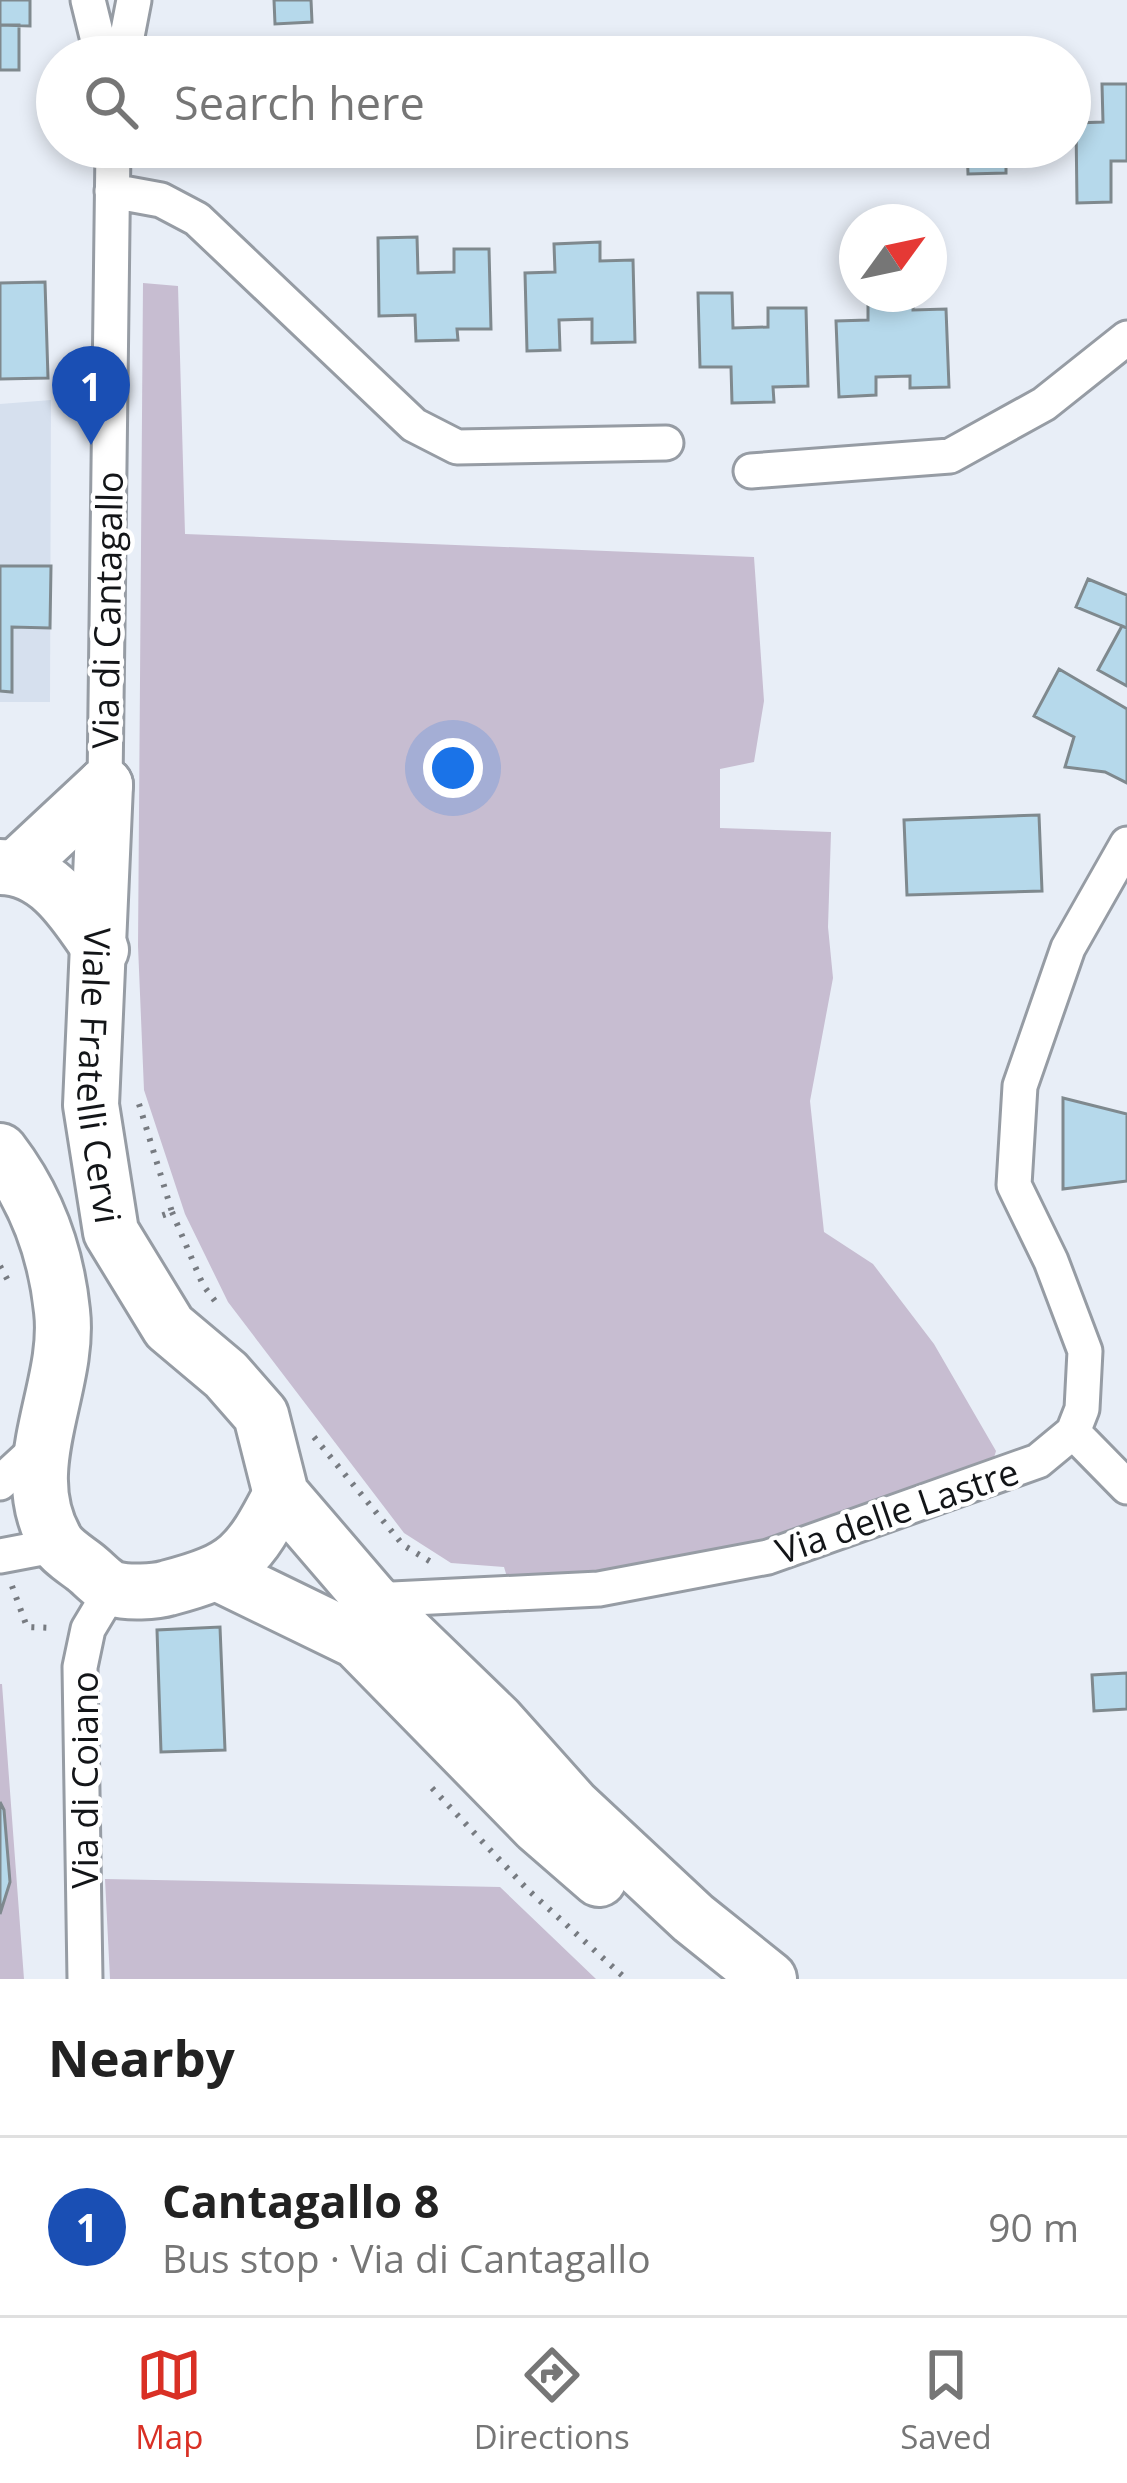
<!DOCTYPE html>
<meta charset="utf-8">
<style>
body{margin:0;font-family:"Open Sans",sans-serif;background:#f6f6f6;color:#222}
.compass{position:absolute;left:839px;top:204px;width:108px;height:108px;border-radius:50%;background:#fff;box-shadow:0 6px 18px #0003;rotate:57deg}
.you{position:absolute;left:453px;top:768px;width:42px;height:42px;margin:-30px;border:9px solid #fff;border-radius:50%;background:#1a73e8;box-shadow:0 0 0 18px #1a73e833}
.badge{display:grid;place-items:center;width:78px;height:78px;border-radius:50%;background:#d93025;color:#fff;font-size:39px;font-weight:700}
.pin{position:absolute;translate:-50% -99px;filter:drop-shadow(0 3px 6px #0008)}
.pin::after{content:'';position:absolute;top:63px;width:42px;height:36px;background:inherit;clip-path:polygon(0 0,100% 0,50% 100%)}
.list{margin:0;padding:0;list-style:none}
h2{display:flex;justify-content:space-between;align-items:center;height:156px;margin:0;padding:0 48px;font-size:51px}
h2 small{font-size:39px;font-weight:400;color:#767676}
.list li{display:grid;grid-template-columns:78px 1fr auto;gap:36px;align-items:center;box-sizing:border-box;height:180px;padding:0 48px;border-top:3px solid #e0e0e0}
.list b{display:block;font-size:45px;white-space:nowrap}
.list p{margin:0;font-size:39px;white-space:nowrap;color:#767676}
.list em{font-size:39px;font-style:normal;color:#767676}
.icon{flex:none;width:66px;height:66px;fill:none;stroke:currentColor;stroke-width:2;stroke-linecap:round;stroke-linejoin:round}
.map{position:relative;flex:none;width:1127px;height:1979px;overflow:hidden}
.search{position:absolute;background:#fff;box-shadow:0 6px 18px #0003;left:36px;right:36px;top:36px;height:132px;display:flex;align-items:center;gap:30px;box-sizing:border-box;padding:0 42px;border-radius:66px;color:#767676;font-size:45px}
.sheet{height:336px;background:#fff}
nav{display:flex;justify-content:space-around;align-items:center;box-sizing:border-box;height:168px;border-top:3px solid #e0e0e0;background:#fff;font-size:33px;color:#767676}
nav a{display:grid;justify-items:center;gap:6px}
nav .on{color:#d93025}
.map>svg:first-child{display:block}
.built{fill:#d6e0ee}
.green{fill:#c7bdd1}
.building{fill:#b6d9eb;stroke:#7f898e;stroke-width:3}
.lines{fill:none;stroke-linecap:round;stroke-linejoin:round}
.street-casing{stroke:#969ca4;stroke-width:39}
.primary-casing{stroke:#969ca4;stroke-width:60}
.path{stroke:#777b81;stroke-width:6;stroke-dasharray:3 9;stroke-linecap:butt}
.street{stroke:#fff;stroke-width:33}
.primary{stroke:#fff;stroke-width:54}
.labels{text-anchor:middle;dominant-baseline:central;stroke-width:9;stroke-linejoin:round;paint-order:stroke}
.street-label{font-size:36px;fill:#131518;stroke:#fff}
</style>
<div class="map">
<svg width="1127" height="1979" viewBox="0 0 1127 1979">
<rect width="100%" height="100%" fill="#e8eef7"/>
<!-- built -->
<path class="built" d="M51 400 50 702H0V404Z"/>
<!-- green -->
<path class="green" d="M143 283 178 286 185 534 754 557 764 701 754 762 720 769V828L831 832 828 927 833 978 810 1101 824 1232 873 1264 934 1344 996 1451 992 1464 737 1551 593 1577H507L504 1567 451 1563 404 1533 228 1302 185 1214 144 1090 138 946Z
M0 1684H2L24 1979H0Z
M105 1879 500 1887 596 1979H110Z"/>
<!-- building -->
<path class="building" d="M0 0H30V26L0 25Z
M274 0H311L312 22 275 24Z
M0 25H19V70H0Z
M1102 84H1127V161H1111V202L1077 203 1076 123 1103 122Z
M967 147H1042V157L1006 158V173L968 174Z
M417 237 418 273 454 272V249H489L491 329H457L458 340 416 341 415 315 379 316 378 238Z
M600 242V261L633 260 635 342 592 343V319L559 320 560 350 527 351 525 273 555 272 554 244Z
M45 282 48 378 0 379V283Z
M698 293H732L733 328 768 327V308H806L808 386 773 387 774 402 732 403 731 367H700Z
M913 300V310L946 309 949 387 910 388V376L876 377V395L839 397 836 321 868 320V302Z
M0 566H51L50 628 12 627V692L0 691Z
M1088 579 1127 595V628L1076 607Z
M1122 626 1127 628V686L1098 670Z
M1059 669 1127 709V783L1105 772 1065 767 1074 737 1034 716Z
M1039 815 1042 891 907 895 904 820Z
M1063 1098 1127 1114V1181L1063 1189Z
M220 1627 225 1750 161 1752 157 1630Z
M1127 1673V1709L1094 1711 1092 1675Z
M0 1802 4 1810 10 1882 0 1914Z"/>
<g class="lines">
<defs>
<path id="street" d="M88 0 102 57
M123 57 134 0
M112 191 161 200 197 219 414 425 457 447 666 443
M751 471 950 456 1044 404 1127 338
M105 785 113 147
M1073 1432 1127 1487
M0 1483 40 1446
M0 1556 58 1545
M372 1600 599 1589 768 1557 1038 1461 1073 1432 1082 1409 1085 1351 1051 1261 1014 1185 1020 1086 1068 948 1127 844
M85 1979 80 1667 88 1629 112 1589"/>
<g id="primary">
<path id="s1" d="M105 785 91 1105 111 1232 169 1327 226 1375 261 1415 281 1494 372 1600 497 1721 573 1806 693 1918 769 1979"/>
<path d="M0 867C49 867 76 914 101 950"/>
<path d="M17 867 105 785"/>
<path d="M0 1151C36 1198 56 1252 62 1311 71 1388 12 1470 57 1543 63 1552 76 1560 85 1567 93 1573 104 1586 114 1589 127 1593 155 1592 168 1588 238 1570 249 1556 281 1494"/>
<path d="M217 1573 357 1641 538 1826 599 1879"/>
</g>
</defs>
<!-- street casing -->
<use href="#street" class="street-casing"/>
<!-- primary casing -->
<use href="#primary" class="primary-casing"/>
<!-- path -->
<path class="path" d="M139 1104 172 1212 155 1218
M172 1212 203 1285 218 1305
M0 1266 11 1286
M314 1437 403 1545 431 1562
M12 1586 27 1627 54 1628
M432 1788 527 1889 626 1979"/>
<!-- street -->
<use href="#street" class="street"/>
<!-- primary -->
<use href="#primary" class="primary"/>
</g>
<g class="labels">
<!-- street labels -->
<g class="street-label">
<text transform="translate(107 610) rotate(-89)">Via di Cantagallo</text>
<text stroke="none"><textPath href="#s1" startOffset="291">Viale Fratelli Cervi</textPath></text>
<text transform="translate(897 1511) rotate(-19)">Via delle Lastre</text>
<text transform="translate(84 1780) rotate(-90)">Via di Coiano</text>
</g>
</g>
</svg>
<svg class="compass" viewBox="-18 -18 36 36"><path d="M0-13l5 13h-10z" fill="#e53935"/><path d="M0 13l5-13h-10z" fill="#767676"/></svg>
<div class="you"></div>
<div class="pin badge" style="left:91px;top:445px;background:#1a4fb4">1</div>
<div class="search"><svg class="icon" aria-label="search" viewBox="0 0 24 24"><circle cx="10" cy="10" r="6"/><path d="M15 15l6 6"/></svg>Search here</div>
</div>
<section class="sheet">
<h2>Nearby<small></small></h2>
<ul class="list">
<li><span class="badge" style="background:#1a4fb4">1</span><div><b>Cantagallo 8</b><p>Bus stop · Via di Cantagallo</p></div><em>90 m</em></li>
</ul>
</section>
<nav>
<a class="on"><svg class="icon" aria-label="map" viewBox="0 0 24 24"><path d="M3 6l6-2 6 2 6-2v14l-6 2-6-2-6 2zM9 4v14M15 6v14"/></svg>Map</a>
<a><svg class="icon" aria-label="directions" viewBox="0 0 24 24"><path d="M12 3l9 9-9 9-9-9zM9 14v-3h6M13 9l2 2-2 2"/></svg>Directions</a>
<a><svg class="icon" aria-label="saved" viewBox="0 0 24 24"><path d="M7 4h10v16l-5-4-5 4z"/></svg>Saved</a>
</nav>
